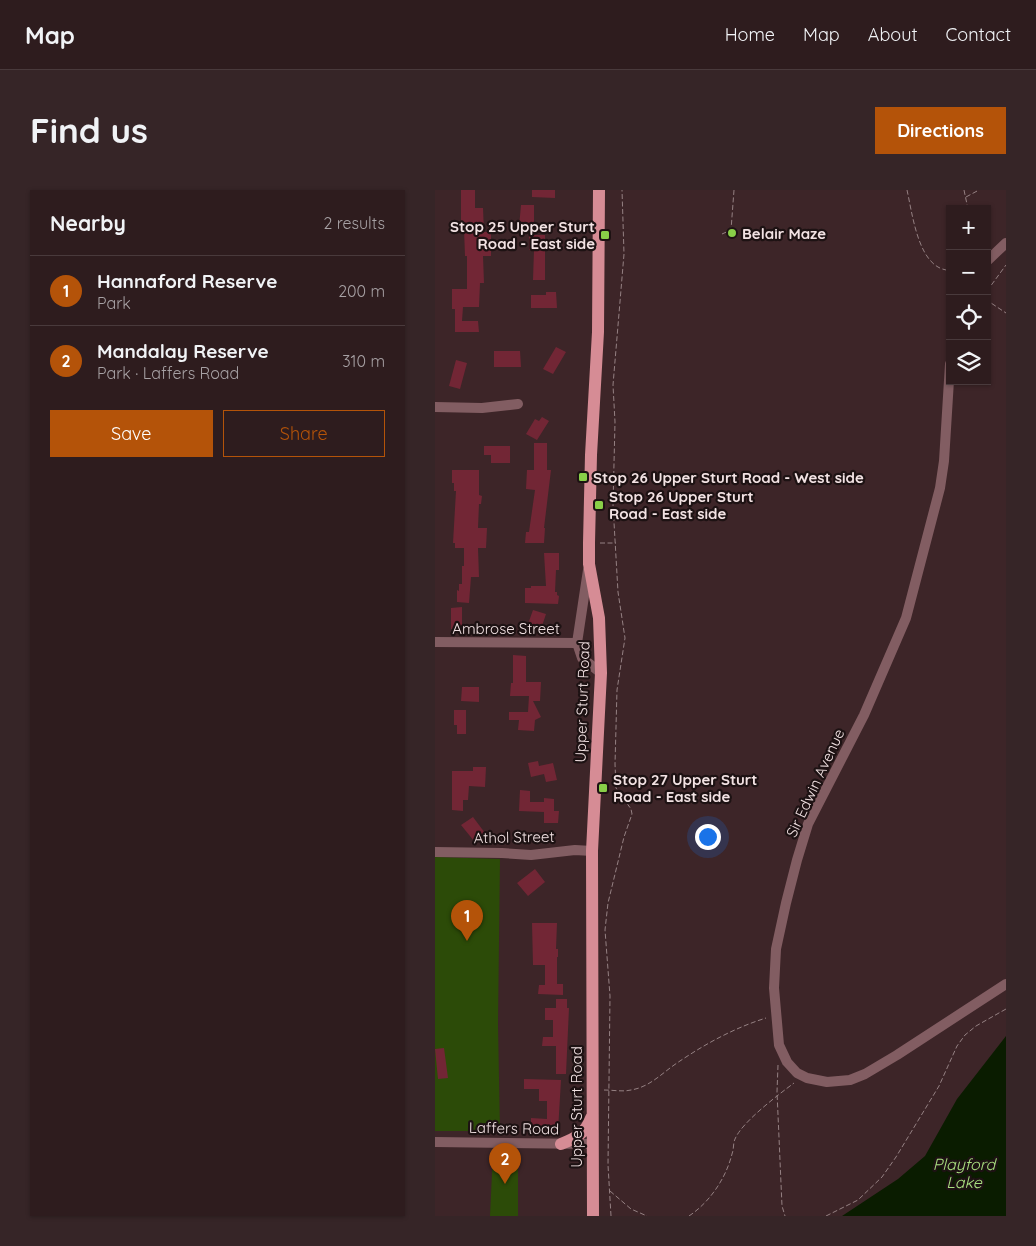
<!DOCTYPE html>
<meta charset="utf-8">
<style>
body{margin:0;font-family:Quicksand,sans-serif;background:#362527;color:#f1f3f6}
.controls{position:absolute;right:15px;top:15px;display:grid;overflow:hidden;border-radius:0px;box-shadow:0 1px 4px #0004}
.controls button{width:45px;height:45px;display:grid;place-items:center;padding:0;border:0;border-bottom:1px solid #493a3c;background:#2e1c1e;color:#f1f3f6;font:25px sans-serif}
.you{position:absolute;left:272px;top:646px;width:18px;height:18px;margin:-12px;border:4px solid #fff;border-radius:50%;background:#1a73e8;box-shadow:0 0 0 8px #1a73e833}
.badge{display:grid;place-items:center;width:32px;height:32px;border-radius:50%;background:#b45309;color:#fff;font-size:16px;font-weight:700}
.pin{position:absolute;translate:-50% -41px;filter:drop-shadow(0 1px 2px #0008)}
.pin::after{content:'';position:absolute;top:26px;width:18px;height:15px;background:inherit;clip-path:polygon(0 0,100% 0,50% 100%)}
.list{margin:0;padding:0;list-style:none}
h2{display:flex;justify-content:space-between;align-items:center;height:65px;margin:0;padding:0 20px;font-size:21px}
h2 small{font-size:16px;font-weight:400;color:#a7a1a4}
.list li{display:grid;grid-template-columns:32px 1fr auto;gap:15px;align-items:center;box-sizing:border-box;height:70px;padding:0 20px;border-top:1px solid #493a3c}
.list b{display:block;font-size:19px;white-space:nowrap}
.list p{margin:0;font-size:16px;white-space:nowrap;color:#a7a1a4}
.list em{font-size:16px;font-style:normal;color:#a7a1a4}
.actions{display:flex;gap:10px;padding:15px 20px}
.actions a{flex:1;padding:11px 0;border:1px solid #b45309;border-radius:0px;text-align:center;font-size:18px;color:#b45309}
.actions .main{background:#b45309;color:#fff}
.icon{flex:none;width:28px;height:28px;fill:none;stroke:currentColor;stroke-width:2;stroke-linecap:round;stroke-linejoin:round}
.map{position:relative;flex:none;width:571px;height:1026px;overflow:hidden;border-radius:0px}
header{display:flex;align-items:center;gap:30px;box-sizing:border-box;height:70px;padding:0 25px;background:#2e1c1e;border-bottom:1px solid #493a3c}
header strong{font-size:24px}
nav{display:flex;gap:28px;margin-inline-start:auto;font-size:18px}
.intro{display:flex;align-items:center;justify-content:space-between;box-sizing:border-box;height:120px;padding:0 30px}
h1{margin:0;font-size:35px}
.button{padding:12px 22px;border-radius:0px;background:#b45309;color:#fff;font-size:18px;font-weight:700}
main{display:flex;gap:30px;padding:0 30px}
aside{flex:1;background:#2e1c1e;border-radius:0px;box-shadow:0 1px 4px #0004}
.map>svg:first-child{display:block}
.green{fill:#2c4b08}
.water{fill:#0a1c00}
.building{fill:#722635}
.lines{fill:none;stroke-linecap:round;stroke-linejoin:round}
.path{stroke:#958183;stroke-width:1;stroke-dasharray:5 2.5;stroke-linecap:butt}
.minor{stroke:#825d62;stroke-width:10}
.major{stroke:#d68c95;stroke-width:12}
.poi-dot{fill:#89cf48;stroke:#1d1213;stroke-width:2}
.labels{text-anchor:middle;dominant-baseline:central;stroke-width:4.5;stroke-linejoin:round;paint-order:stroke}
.poi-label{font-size:15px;font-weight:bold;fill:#f2e2e3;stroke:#1d1213;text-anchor:start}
.street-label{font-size:15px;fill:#f2e2e3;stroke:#1d1213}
.water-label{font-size:16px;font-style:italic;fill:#aae080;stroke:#1d1213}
</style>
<header>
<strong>Map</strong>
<nav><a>Home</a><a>Map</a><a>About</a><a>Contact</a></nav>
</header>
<div class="intro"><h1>Find us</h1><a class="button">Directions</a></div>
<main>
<aside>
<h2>Nearby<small>2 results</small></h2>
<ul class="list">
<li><span class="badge">1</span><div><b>Hannaford Reserve</b><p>Park</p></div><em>200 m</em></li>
<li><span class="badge">2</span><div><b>Mandalay Reserve</b><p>Park · Laffers Road</p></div><em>310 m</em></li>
</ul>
<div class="actions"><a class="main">Save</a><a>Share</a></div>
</aside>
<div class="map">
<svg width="571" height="1026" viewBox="0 0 571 1026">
<rect width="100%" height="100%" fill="#3d2528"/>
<!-- green -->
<path class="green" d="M0 667 65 669 63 834 65 941H0Z
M58 961 83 962V1026H55Z"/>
<!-- water -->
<path class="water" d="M571 846V1026H407L463 989 490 966 522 909Z"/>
<!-- building -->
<path class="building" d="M26 0H40V18H48L49 42H56V66H48L49 93H45L44 117H28L27 131H43L44 142H20V119H17V99H32V66H30L29 39H26Z
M97 0H120V8L97 7Z
M86 15H99V37H84Z
M94 45H110V90H98L99 60H94Z
M111 102H121L122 118H96V105H111Z
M121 157 131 162 118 184 108 179Z
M59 161H85L86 177H59Z
M21 170 32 173 25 199 14 196Z
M107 227 114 231 102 250 91 244 100 229 104 231Z
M99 253H112V280H116L109 338H110L109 353H90L91 342H94L100 300 91 299 92 280H99Z
M49 256H75V273H56V265H49Z
M17 280H44V305L47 306 46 314H44L43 338H52L51 358H43L44 387H36L34 413 22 412V400L24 401V394H27V376H29V358H20V353H18L21 301H19V293H17Z
M109 363H124V380H121L120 402H122V405L124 406 123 414 90 413V398H96V396H111Z
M27 417V439H16V418Z
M98 420 111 424 106 439 93 434Z
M78 465 91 466V492H106L105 511H98L106 527 100 530 99 541 83 540 84 530H74V522H93L94 506H75L76 493H78Z
M27 497H44V512L26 511Z
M19 520H31V544H22V535H19Z
M103 571 104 576 118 573 122 590 111 592 109 584 96 587 93 573Z
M38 577H51L50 597 34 596 33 610H28V621L17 620V581H38Z
M85 600 95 601V612H109V608L119 609V621H124L123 633H109V622L84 621Z
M38 627 50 643 39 651 26 635Z
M100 679 110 692 93 706 82 693Z
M97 733H122L121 759H123V767H122V794H128V805L103 804 104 795H110V775H98Z
M121 809H132V818H134L131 884H121V856H107L108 847H118V830H110V818H121Z
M9 858 13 888 3 889 0 859Z
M89 889 126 890 123 941 112 940V938H96V928L112 929V911H104V899H89Z"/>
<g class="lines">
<!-- path -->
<path class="path" d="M472 0C477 22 482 65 503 77 506 79 511 80 515 81
M529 0 533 19
M531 7 544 0
M287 44 296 40 299 0
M552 101 571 75
M552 108 553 111 571 123
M165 353H181
M343 875 342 902 347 1016 350 1026
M169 900C178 900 188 902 196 900 215 897 227 883 242 873 270 854 299 838 331 828
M175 1001 196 1019 212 1026
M176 1026 173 975 175 806 170 740 173 713 189 647 197 624 196 619 181 598 180 574 182 500 190 448 183 402 178 315 180 232 178 195 189 64 187 0
M254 1026C275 1012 291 988 297 964 299 959 298 953 300 949 307 932 343 905 359 893
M391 1026 423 1010 447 987 461 967 504 896 522 856 530 845 541 836 571 819"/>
<!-- minor -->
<path class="minor" d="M552 71 571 53
M515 174 509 271 505 298 471 428 429 525 373 634 362 670 351 713 341 759 339 798 344 855 352 872 362 883 372 888 392 892 415 890 430 884 462 865 571 794
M0 217 47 218 83 214
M0 452 142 453 153 380
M142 453 147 468 166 483
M0 662 67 663 96 665 140 660 157 661
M0 952 157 954"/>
<!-- major -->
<path class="major" d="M126 954C141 948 150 944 156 928
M158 1026 157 661 166 483 164 428 154 374V353L156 265 163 142 164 0"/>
</g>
<!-- markers -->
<g class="poi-dot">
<circle cx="297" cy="43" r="5"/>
<rect x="165" y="40" width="10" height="10" rx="2.5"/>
<rect x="143" y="282" width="10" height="10" rx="2.5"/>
<rect x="159" y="310" width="10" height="10" rx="2.5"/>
<rect x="163" y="593" width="10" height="10" rx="2.5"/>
</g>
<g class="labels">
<!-- poi labels -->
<g class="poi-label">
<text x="160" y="36" text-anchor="end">Stop 25 Upper Sturt<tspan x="160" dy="17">Road - East side</tspan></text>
<text x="307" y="43">Belair Maze</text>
<text x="158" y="287">Stop 26 Upper Sturt Road - West side</text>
<text x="174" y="306">Stop 26 Upper Sturt<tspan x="174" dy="17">Road - East side</tspan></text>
<text x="178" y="589">Stop 27 Upper Sturt<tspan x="178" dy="17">Road - East side</tspan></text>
</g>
<!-- street labels -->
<g class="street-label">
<text x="71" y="438">Ambrose Street</text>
<text transform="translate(147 512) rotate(-88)">Upper Sturt Road</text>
<text transform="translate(380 593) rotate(-65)">Sir Edwin Avenue</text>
<text transform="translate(79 647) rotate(-1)">Athol Street</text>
<text transform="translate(141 917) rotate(-90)">Upper Sturt Road</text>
<text transform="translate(79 938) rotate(1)">Laffers Road</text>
</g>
<!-- water labels -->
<g class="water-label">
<text x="529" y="974">Playford<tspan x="529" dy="18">Lake</tspan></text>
</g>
</g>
</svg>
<div class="controls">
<button>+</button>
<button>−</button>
<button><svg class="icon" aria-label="locate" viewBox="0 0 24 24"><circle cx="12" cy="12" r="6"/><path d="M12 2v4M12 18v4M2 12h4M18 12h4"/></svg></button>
<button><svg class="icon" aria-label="layers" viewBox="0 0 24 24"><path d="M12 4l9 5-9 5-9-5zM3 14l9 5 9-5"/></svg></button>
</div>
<div class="you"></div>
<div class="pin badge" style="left:32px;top:751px">1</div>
<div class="pin badge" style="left:70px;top:994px">2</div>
</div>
</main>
